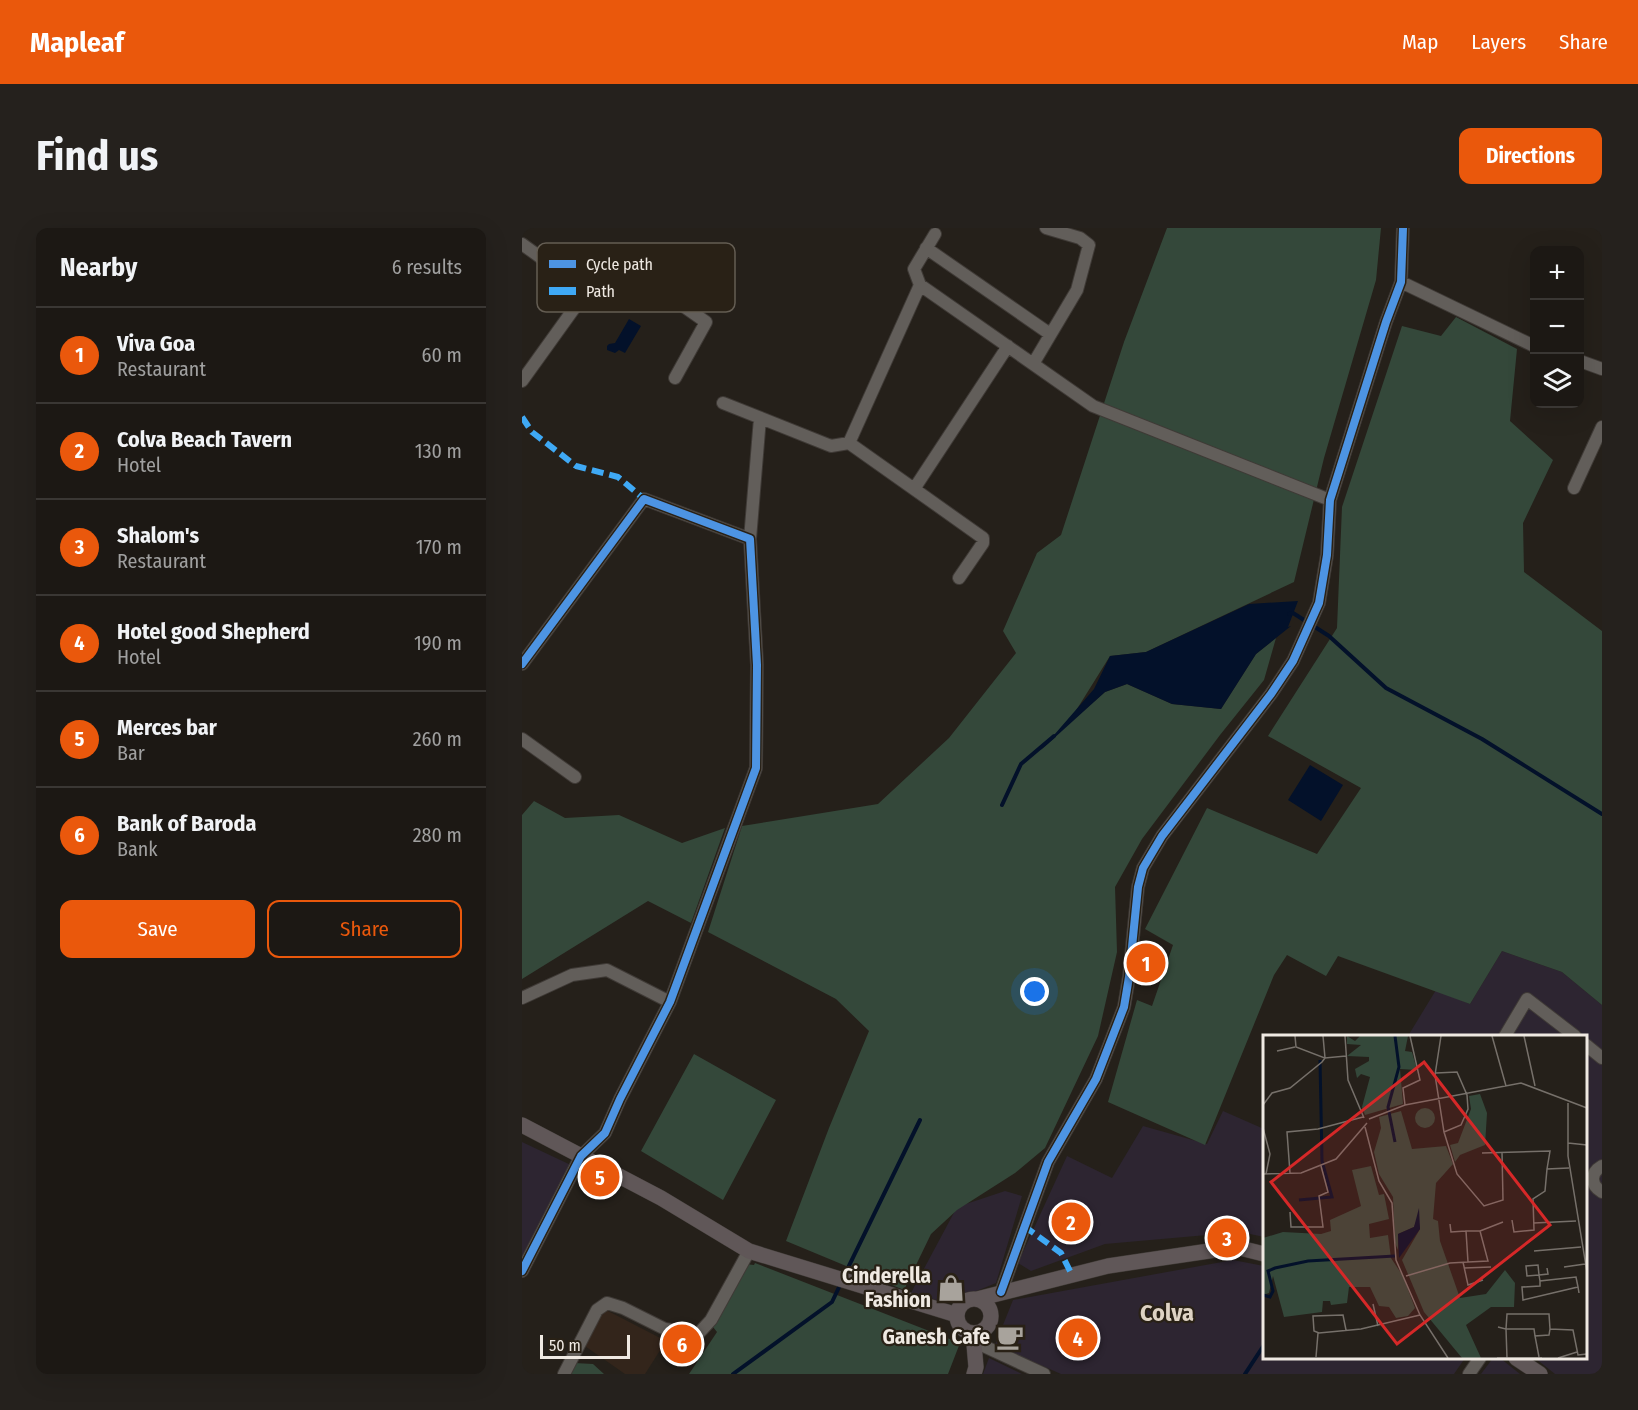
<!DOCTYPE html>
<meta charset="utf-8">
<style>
body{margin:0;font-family:"Fira Sans Condensed",sans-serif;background:#25211d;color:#f1f3f6}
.controls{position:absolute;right:18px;top:18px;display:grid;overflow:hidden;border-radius:12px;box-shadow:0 6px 24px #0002}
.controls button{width:54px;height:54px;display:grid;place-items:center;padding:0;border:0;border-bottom:2px solid #3a3734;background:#1c1814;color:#f1f3f6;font:30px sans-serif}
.scale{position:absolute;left:18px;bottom:15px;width:90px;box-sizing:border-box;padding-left:6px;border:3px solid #efe9e2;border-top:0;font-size:16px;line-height:21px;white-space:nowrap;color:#efe9e2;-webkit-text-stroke:4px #292116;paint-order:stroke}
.you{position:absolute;left:513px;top:764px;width:21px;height:21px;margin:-15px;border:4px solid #fff;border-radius:50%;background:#1a73e8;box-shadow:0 0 0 9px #1a73e833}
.badge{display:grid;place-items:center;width:39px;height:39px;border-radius:50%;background:#ea580c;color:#fff;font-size:20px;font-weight:700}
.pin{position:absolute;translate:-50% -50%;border:3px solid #fff;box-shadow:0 2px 6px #0006}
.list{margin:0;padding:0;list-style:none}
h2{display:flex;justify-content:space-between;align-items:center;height:78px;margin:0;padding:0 24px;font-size:26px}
h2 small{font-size:20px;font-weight:400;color:#a0a0a0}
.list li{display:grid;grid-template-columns:39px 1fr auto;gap:18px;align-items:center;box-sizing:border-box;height:96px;padding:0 24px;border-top:2px solid #3a3734}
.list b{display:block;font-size:22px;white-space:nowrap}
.list p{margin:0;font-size:20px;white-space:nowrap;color:#a0a0a0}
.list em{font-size:20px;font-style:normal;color:#a0a0a0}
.actions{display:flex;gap:12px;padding:18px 24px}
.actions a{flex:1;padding:14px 0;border:2px solid #ea580c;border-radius:12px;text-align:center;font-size:21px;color:#ea580c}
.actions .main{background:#ea580c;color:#fff}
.icon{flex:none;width:33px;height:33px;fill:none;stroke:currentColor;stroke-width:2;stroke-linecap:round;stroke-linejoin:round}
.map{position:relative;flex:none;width:1080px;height:1146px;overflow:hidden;border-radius:12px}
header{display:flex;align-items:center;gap:36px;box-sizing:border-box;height:84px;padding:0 30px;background:#ea580c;color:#fff}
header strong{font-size:28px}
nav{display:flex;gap:33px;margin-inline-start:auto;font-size:21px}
.intro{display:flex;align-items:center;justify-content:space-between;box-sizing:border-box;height:144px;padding:0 36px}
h1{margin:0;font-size:42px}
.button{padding:15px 27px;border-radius:12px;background:#ea580c;color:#fff;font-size:21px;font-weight:700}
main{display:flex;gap:36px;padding:0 36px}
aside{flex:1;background:#1c1814;border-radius:12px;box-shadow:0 6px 24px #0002}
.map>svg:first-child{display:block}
.commercial{fill:#2d2531}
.education{fill:#33251b}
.green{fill:#34483a}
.water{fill:#03112a}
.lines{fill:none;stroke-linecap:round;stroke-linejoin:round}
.stream{stroke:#03112a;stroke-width:4}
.minor-casing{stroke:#3f3a36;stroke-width:14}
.major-casing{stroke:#3f3a36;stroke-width:16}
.minor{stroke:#625e5a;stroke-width:12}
.major{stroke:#605758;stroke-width:15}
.quiet{stroke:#3fa9f5;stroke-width:6;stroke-dasharray:12 6;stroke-linecap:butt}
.cycleway-casing{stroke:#292116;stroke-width:11}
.cycleway{stroke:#4d94e3;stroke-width:8}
.labels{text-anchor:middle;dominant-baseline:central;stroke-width:4.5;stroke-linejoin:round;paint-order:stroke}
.poi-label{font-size:21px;font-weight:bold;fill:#efe9e2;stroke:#292116;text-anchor:end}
.quarter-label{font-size:24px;font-weight:bold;fill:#ded3c4;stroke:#292116}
.inset-river{fill:none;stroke:#03112a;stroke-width:3}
.inset-road{fill:none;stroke:#76706a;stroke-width:1.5}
.view{fill:#d62828;fill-opacity:0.15;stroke:#d62828;stroke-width:3}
.inset-edge{fill:none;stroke:#efe9e2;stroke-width:3}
.key{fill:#292116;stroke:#645d53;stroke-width:1.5}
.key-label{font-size:16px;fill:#efe9e2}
</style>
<header>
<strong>Mapleaf</strong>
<nav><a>Map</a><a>Layers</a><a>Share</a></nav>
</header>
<div class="intro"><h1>Find us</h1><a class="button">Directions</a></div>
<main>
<aside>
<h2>Nearby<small>6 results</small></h2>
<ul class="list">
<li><span class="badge">1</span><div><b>Viva Goa</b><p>Restaurant</p></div><em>60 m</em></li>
<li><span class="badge">2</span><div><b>Colva Beach Tavern</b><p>Hotel</p></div><em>130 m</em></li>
<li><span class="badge">3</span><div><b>Shalom's</b><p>Restaurant</p></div><em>170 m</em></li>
<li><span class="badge">4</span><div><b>Hotel good Shepherd</b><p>Hotel</p></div><em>190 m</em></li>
<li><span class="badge">5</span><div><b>Merces bar</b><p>Bar</p></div><em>260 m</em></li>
<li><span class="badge">6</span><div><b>Bank of Baroda</b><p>Bank</p></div><em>280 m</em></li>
</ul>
<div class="actions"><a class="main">Save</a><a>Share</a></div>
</aside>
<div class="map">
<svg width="1080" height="1146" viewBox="0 0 1080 1146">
<rect width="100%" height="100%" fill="#25201a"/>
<!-- commercial -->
<path class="commercial" d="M980 723 1040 744 1080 777V1146H1033L1013 1130H1064V808H886L914 762 948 776Z
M701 883 742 901V1009L719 1004 583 1016 509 1043 496 1035 545 928 590 950 621 898 685 916Z
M0 914 51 938 0 1033Z
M483 963 500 968 474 1055 425 1075 389 1065 435 979Z
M711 1032 742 1038V1130H943L932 1146H539L473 1117 491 1072Z
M467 1130 500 1146H461Z
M971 1130H978L998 1146H959Z"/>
<!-- education -->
<path class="education" d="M84 1082 144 1113 123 1146H103L60 1116 76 1089Z"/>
<!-- green -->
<path class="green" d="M645 0H859L854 52 802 230 772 354 624 424 588 428 545 497 583 464 605 456 650 476 699 481 734 426 754 410 742 452 698 507 620 611 593 659 595 724 576 808 523 920 493 945 435 982 409 1006 382 1062 264 1013 307 900 347 803 314 771 186 704 220 598 356 576 427 510 494 425 481 403 515 325 539 307 602 114Z
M934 89 995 121 988 193 1031 232 1001 295 1002 344 1080 403V777L1040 744 980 723 948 776 816 728 804 748 765 727 752 747 683 917 586 874 615 772 630 778 651 717 623 701 685 580 795 626 839 560 746 508 815 400 820 279 880 98 919 108Z
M12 573 43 590 97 587 160 615 203 600 169 695 126 673 0 751V587Z
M172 826 254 872 201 972 119 923Z
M233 1035 438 1115 426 1146H167L195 1104 191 1099 223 1036 232 1037Z
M52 1135 71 1136 82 1146H48Z"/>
<!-- water -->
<path class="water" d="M107 91 119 98 103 125 97 122 93 125 85 122V118L87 116 93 115Z
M776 373 766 399 769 398 734 426 699 481 650 476 605 456 583 464 519 522 572 461 588 428 624 424 727 376Z
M788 537 821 557 799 593 766 572Z"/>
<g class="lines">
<!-- stream -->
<path class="stream" d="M767 386 771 385 807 408 864 460 960 511 1080 586
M480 577 499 536 532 508
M322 1048 398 892
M211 1146 310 1074 319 1055
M723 1146 742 1117"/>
<defs>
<path id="minor" d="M0 16 65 63
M404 20 528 106
M879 54 1012 118
M398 57 392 41 413 6
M486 118 392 261 327 215 398 57 571 178 808 272
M1058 133 1080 141
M511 136 555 62 567 17 558 10 524 0
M0 153 74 50 88 36 157 75 184 94 153 150
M201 175 309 218 327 215
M1052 260 1080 199
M392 261 461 310V315L437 350
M0 436 122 271 228 311
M0 511 53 549
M0 770 50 747 85 742 148 774
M983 808 1005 771 1053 808
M1064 817 1080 830
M1080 938C1068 945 1068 957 1080 964
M0 1043 59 928 83 905 98 871 148 774 234 540 235 437 228 311 238 190
M479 1064 526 934 574 851 602 779 607 749 616 659 621 640 640 608 749 466 771 433 797 375 805 327 808 272 864 94 879 54 881 0
M453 1114 522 1146
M42 1146 75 1082 85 1075 101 1080 143 1101 176 1106 189 1092 227 1023
M947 1146 958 1130"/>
<path id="major" d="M0 897 139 970 227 1023 435 1087
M435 1088a17 17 0 1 1 34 0a17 17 0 1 1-34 0Z
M455 1071 586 1038 714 1019 742 1026
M451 1105 454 1139 452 1146
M994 1130 1018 1146"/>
</defs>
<!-- minor casing -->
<use href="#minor" class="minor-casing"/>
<!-- major casing -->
<use href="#major" class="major-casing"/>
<!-- minor -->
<use href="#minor" class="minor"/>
<!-- major -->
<use href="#major" class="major"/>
<!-- quiet -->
<path class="quiet" d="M0 189 10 204 54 238 96 249 122 271
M502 998 539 1025 550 1047"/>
<defs>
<path id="cycleway" d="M0 436 122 271 228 311 235 437 234 540 148 774 98 871 83 905 59 928 0 1043
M479 1064 526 934 574 851 602 779 607 749 616 659 621 640 640 608 749 466 771 433 797 375 805 327 808 272 864 94 879 54 881 0"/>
</defs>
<!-- cycleway casing -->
<use href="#cycleway" class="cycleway-casing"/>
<!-- cycleway -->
<use href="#cycleway" class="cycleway"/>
</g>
<!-- icons -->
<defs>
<symbol id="shop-bare" viewBox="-9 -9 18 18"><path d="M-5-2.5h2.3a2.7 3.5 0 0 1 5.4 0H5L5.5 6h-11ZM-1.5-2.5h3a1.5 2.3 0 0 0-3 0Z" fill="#a8a39c" stroke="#292116" stroke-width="2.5" paint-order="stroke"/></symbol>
<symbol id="cafe-bare" viewBox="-9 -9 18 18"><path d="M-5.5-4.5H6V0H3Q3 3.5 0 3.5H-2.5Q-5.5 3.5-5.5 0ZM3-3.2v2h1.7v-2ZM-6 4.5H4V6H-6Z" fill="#a8a39c" stroke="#292116" stroke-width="2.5" paint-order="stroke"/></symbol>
</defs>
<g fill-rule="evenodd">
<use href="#shop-bare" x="410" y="1041" width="38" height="38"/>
<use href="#cafe-bare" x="469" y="1090" width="38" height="38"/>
</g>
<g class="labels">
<!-- poi labels -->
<g class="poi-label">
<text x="409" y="1048">Cinderella<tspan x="409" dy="24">Fashion</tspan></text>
<text x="468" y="1109">Ganesh Cafe</text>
</g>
<!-- quarter labels -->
<g class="quarter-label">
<text x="645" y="1085">Colva</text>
</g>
</g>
<!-- overview -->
<g transform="translate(741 807)">
<rect width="324" height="324" fill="#25201a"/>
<path d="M84 1 92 6 97 1H145L142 16 149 17 154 35 137 34 140 69 102 80 99 72 107 42 98 39 94 43 92 34 106 26V22L84 21 98 10 84 9ZM217 59 224 78 222 110 197 120 192 127 187 110 195 108 208 74 206 61ZM152 83a10 10 0 1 1 20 0a10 10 0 1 1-20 0ZM138 76 149 114 183 111 190 129 173 148 170 184 175 186 177 206 197 263 223 259 242 235 252 248 251 272H228L203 290 218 323H199L161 277 139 225 157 194 155 182 151 192 135 199V215L132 208 130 162 116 139 111 117 118 93 116 82ZM108 131 116 160 121 159 126 184 106 189 107 203 125 200 128 223 140 241 152 273 145 281 133 283 126 272 116 271 107 252H86L84 268 68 270 67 266H60L59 277 21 282 10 241 6 258 0 260V203L20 197 58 199 68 196 67 185 98 171 89 135Z" fill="#34483a"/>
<path d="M156 173 157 194 136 223 135 199 151 192Z" fill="#03112a"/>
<path class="inset-river" d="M132 1 136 32 125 72 132 107M36 165 69 162 59 126 57 25M0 260 7 262 10 256 5 236 12 233 45 226 132 221"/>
<path class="inset-road" d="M60 1 62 23 83 21M82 1 85 45 101 83M178 1 172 40 181 97 194 139 221 171 240 165 239 117M229 1 243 51M261 1 272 51M14 16 32 12M173 38 194 37 204 60 205 74 198 90 181 97M305 68V121L324 237M0 70 9 58 27 53 59 27 62 23 33 12 32 1M142 70 140 53 157 45 147 1M106 84 142 70 258 48 324 73M102 92 116 146 129 168 133 225 157 280 185 323M0 93 7 119 3 139M305 108 324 110M219 118 287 116 284 134M27 138 24 97 55 94 100 82M0 139 38 138 73 124 104 88M27 177 28 192H60L56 161 65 157 58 131M249 185 251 197 271 195 270 164 282 156 284 134 306 133M271 188 313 186M187 189 188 197 203 196M217 196 240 187M271 216 318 212M200 227 205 250 220 245M301 232 322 229M201 233 228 232M143 241 187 228 205 227 225 226 217 196H203L205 227M277 246 276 240 275 230 263 231 264 241 276 240 285 239 284 233M315 252 313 242 277 246V251L259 252 260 265 315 252 316 258M110 269 115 291M235 292 243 294 244 323M83 295 80 280 50 281 51 296 56 298 98 294 157 280M272 301 271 294H243L244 279H286L287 294M53 322 55 298M276 322 272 301 286 300 287 294 310 295 315 320 324 319M234 323H279M295 323 314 317"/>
<path class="view" d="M161 27 287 190 134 309 8 147Z"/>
<rect width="324" height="324" class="inset-edge"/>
</g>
<!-- legend -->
<rect x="15" y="15" width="198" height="69" rx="9" class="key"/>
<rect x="27" y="32" width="27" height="8" fill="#4d94e3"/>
<rect x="27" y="59" width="27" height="8" fill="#3fa9f5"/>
<g class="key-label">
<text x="64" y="42">Cycle path</text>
<text x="64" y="69">Path</text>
</g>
</svg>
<div class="controls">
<button>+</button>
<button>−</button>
<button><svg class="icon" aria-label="layers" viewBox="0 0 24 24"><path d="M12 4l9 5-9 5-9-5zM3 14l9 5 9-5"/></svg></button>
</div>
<div class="scale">50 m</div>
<div class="you"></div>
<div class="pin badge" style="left:624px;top:735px">1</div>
<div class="pin badge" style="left:549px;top:994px">2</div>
<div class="pin badge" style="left:705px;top:1010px">3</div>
<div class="pin badge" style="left:556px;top:1110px">4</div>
<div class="pin badge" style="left:78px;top:949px">5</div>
<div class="pin badge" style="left:160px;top:1116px">6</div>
</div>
</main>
